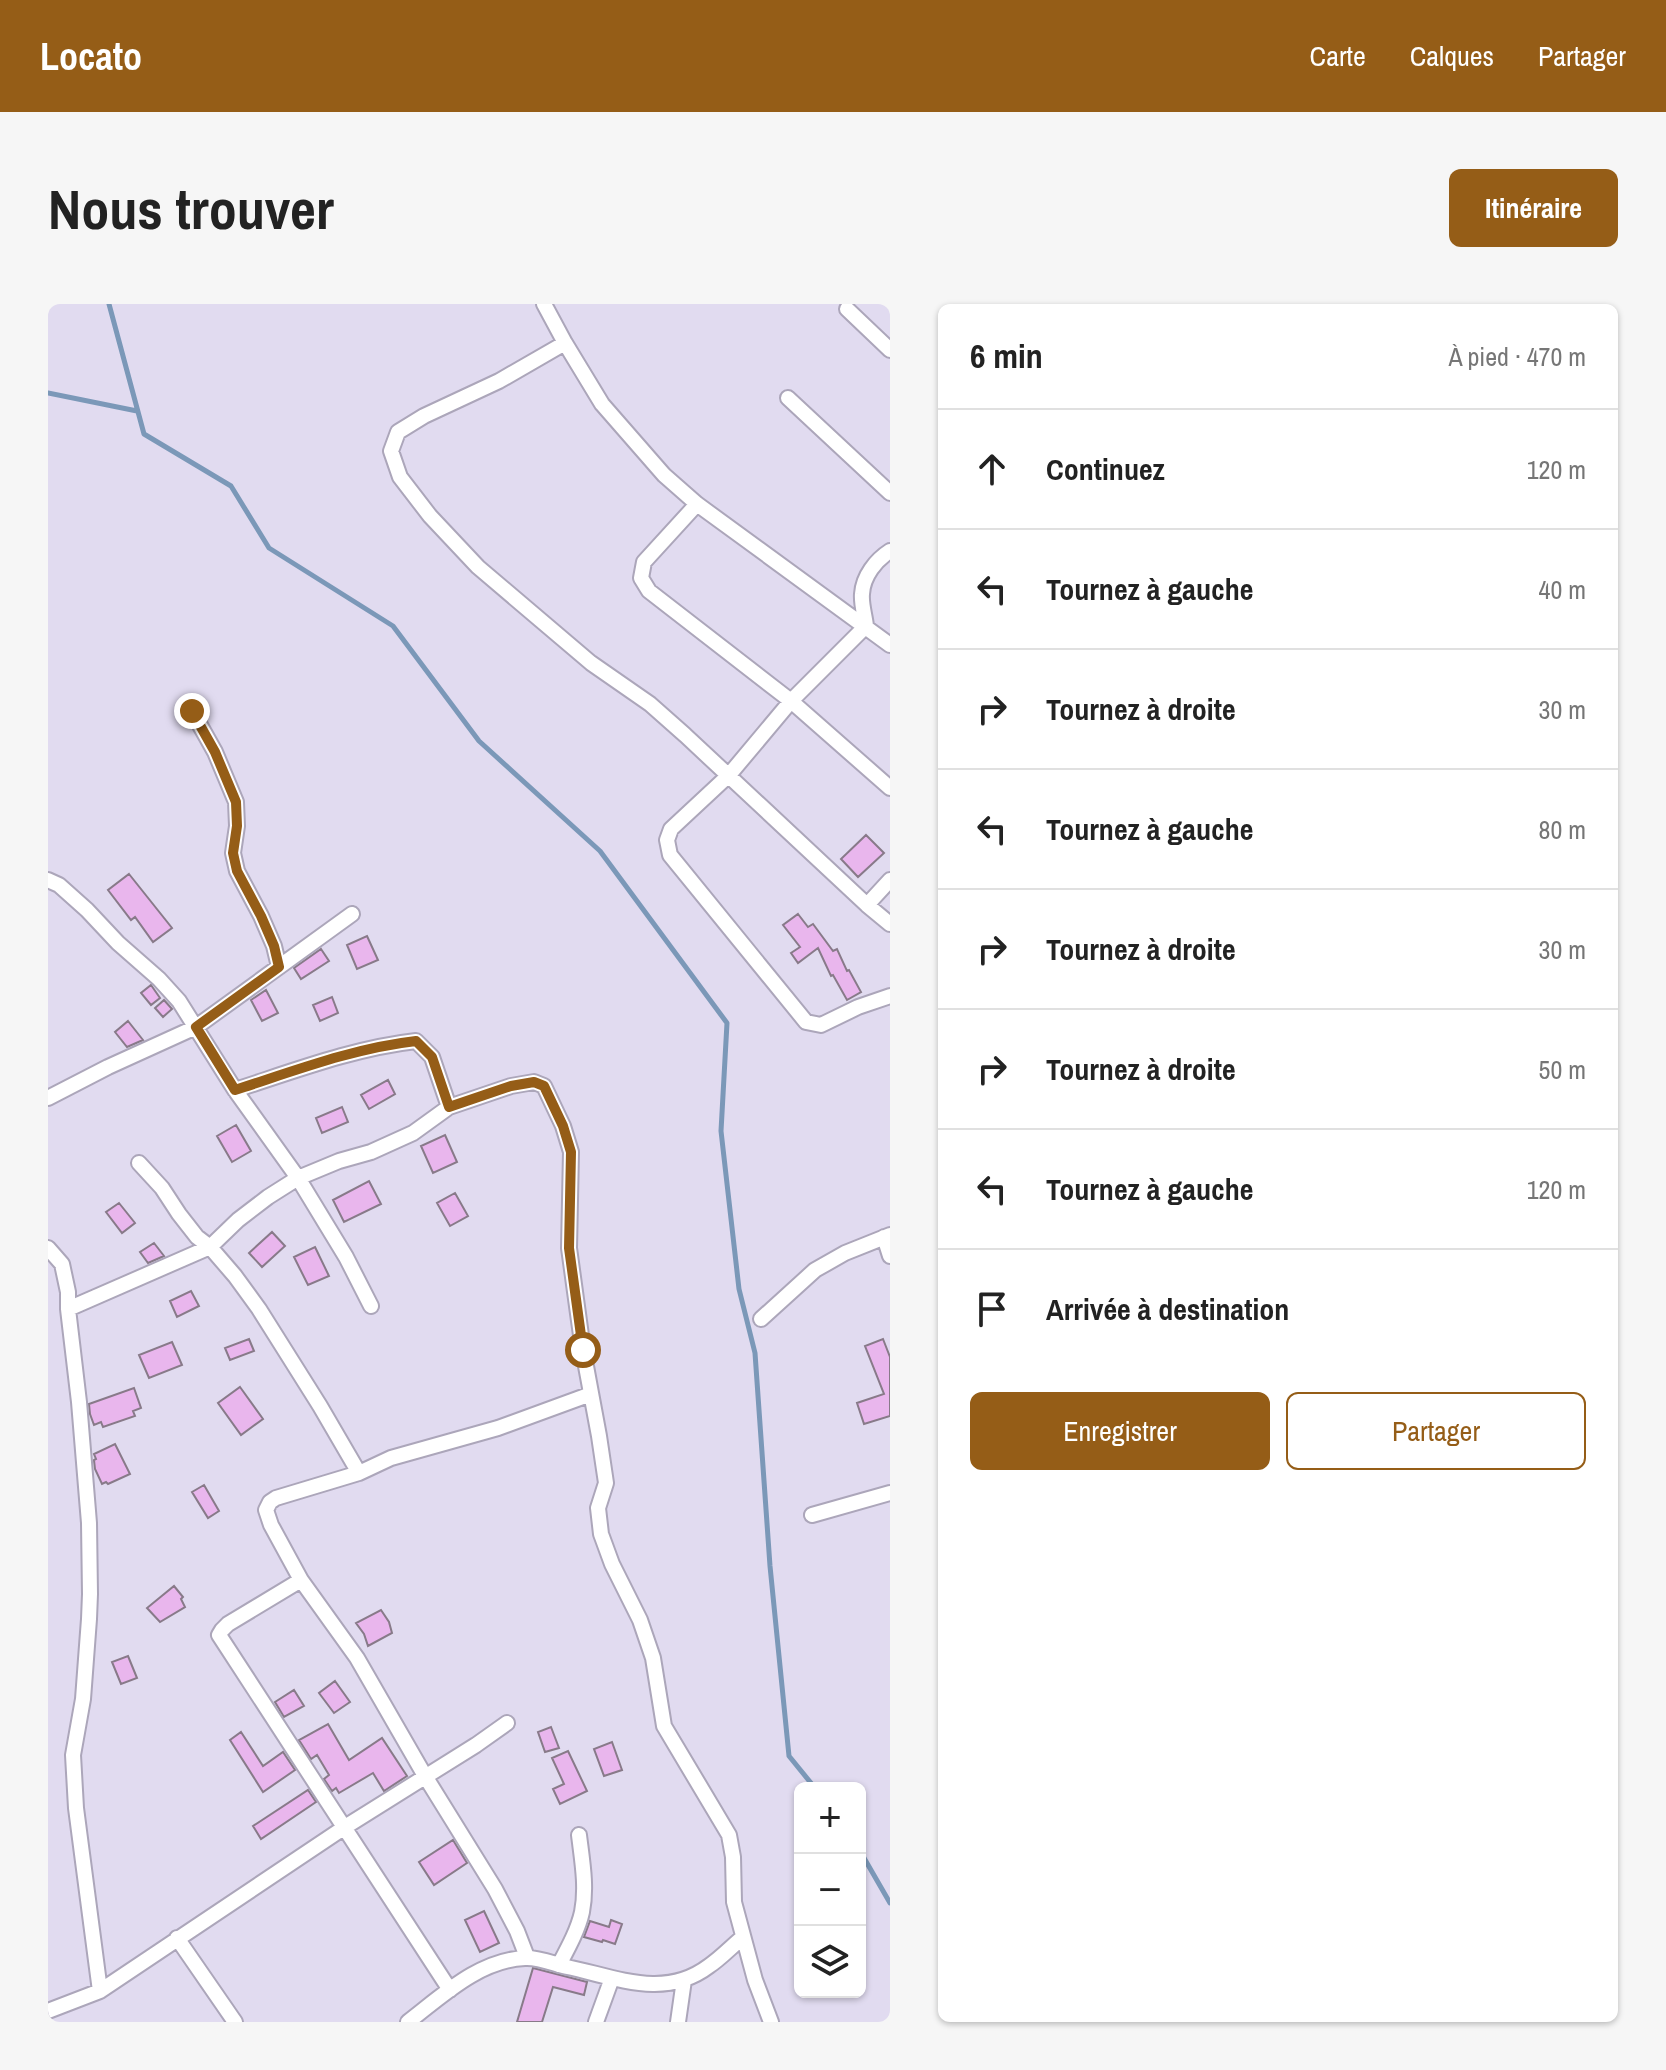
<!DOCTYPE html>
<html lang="fr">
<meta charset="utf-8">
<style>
body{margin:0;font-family:"Archivo Narrow",sans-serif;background:#f6f6f6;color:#222}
.controls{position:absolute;right:24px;bottom:24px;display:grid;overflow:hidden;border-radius:12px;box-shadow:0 2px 6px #0004}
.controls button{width:72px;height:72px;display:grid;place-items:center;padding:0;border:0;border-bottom:2px solid #e0e0e0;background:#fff;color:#222;font:40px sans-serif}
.stop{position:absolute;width:24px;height:24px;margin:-18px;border:6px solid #955d17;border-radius:50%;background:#fff}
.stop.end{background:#955d17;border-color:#fff;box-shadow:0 2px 8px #0008}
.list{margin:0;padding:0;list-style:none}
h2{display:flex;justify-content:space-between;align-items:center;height:104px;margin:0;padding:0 32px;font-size:34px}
h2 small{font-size:26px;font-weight:400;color:#767676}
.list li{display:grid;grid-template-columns:52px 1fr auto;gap:24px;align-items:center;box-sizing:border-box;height:120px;padding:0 32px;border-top:2px solid #e0e0e0}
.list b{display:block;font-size:30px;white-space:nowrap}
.list em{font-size:26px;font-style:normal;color:#767676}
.actions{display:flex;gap:16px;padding:24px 32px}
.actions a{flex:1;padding:18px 0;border:2px solid #955d17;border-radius:12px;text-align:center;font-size:28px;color:#955d17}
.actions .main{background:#955d17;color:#fff}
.icon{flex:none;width:44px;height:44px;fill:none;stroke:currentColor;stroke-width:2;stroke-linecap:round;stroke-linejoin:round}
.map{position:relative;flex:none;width:842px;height:1718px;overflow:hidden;border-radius:12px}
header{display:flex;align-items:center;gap:48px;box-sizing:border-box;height:112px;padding:0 40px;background:#955d17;color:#fff}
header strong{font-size:38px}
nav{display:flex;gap:44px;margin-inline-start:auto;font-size:28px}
.intro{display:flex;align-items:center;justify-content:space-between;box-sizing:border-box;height:192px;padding:0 48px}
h1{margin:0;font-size:56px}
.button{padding:20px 36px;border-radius:12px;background:#955d17;color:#fff;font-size:28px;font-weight:700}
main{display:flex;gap:48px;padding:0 48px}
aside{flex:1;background:#fff;border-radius:12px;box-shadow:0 2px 6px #0004}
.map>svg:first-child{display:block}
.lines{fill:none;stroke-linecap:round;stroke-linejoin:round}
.stream{stroke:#7b98b8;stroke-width:5}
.building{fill:#e9b6ed;stroke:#887a89;stroke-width:2}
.street-casing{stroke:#aca6ba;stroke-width:18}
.street{stroke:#fff;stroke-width:14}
.route{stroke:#955d17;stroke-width:10}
</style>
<header>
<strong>Locato</strong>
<nav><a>Carte</a><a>Calques</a><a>Partager</a></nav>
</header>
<div class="intro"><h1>Nous trouver</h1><a class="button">Itinéraire</a></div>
<main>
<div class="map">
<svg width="842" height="1718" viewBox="0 0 842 1718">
<rect width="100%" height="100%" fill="#e1dbf0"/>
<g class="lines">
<!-- stream -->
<path class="stream" d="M61 0 96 130 183 182 221 244 345 322 431 437 552 547 679 719 673 827 691 985 707 1049 722 1262 741 1452 767 1484
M0 89 89 107
M812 1547 842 1599"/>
</g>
<!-- building -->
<path class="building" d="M818 531 836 549 810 573 793 555Z
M81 570 124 624 105 638 87 613 83 616 60 586Z
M750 610 760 623 765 620 785 647 789 645 799 667 801 666 813 688 799 696 785 671 783 672 770 644 750 659 743 649 752 643 735 621Z
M319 632 330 656 309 665 299 641Z
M273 645 281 657 253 675 246 664Z
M103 681 112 694 103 701 93 689Z
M218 686 230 709 214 717 203 696Z
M284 693 290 709 272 717 265 701Z
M116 696 124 705 115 713 107 704Z
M80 717 95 736 79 743 67 728Z
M340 776 347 790 321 805 313 791Z
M294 803 300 818 274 829 268 814Z
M188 821 203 847 184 858 169 832Z
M397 831 409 858 385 869 373 842Z
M321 877 333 900 296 918 285 896Z
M407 889 420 912 402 922 389 899Z
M71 899 87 919 74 929 58 908Z
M224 928 237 942 214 963 201 949Z
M106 939 116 952 100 959 92 948Z
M267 943 281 972 260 981 246 953Z
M143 987 151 1002 129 1013 122 997Z
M201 1035 206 1047 182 1056 177 1044Z
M835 1035 842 1053V1112L816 1120 809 1099 836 1090 817 1042Z
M124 1038 134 1061 101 1074 91 1051Z
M192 1083 215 1115 193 1131 170 1099Z
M86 1084 93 1104 85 1107 87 1112 55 1123 53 1118 46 1121 42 1110 41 1100Z
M67 1140 82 1170 60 1180 58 1178 54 1180 47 1165 46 1156 48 1155 46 1150Z
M156 1181 171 1207 160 1214 144 1188Z
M126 1282 135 1293 133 1295 137 1303 112 1318 99 1304Z
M333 1306 341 1318 344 1329 320 1342 316 1330 308 1319Z
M80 1352 89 1374 73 1380 64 1358Z
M287 1377 302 1398 286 1409 271 1389Z
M246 1386 256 1402 236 1413 227 1398Z
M280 1420 301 1456 334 1434 359 1472 336 1487 325 1469 291 1489 288 1484 284 1487 276 1475 281 1471 269 1451 263 1455 251 1436Z
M503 1423 511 1444 497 1448 490 1428Z
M193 1428 215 1462 235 1448 247 1466 215 1488 182 1436Z
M564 1438 574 1466 556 1472 546 1445Z
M520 1447 539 1487 512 1500 505 1485 516 1480 504 1454Z
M260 1486 268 1498 213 1535 205 1522Z
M405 1536 419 1559 386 1581 371 1558Z
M436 1607 451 1639 432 1648 417 1616Z
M563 1616 574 1620 567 1640 555 1636 554 1638 536 1633 542 1617 561 1623Z
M485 1664 539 1678 536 1691 505 1683 494 1718H469Z"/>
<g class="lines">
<defs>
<path id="street" d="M496 0 517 39 554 100 616 171 649 200 842 341
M799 5 842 46
M517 39 451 77 376 112 350 128 343 147 352 173 382 212 430 263 543 359 602 400 637 431 819 601 842 620
M740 94 842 189
M649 200 596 258 593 274 601 287 743 397 842 484
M842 247C828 256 815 272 814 290 813 300 817 312 818 322L743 397 681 471 623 525 619 536 622 551 758 718 773 721 810 703 842 692
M144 407 167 448 188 498 189 522 185 549 189 567 213 612 226 642 231 663
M0 576 11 581 39 606 70 639 111 675 131 697 187 786 250 874 298 953 323 1002
M819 601 842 576
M187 786C246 767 306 744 368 737L384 753 401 803
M0 794 60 763 148 723 304 610
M91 859 114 884 131 910 149 933 162 943 187 972 211 1005 272 1102 311 1169
M836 933 842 952
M0 944 14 960 20 988V1005L31 1098 41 1219 42 1290 41 1315 35 1395 25 1451 28 1504 52 1687
M20 1005 162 943 190 916 220 893 250 874 291 857 323 848 365 829 401 803 463 782 486 778 496 782 515 822 523 848 521 944 535 1046 551 1132 558 1179 550 1204 553 1230 564 1260 592 1316 605 1354 616 1422 681 1531 685 1553 686 1598 707 1676 723 1718
M713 1015 767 966 797 949 842 931
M764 1211 842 1189
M253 1276 180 1320 174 1326 171 1331 402 1686
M129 1634 187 1718
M479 1653 469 1627 447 1585 377 1472 309 1354 253 1276 223 1221 218 1206 222 1198 228 1194 311 1169 343 1154 450 1124 543 1090
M511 1661C520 1644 530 1626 534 1608 539 1583 534 1556 531 1531
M0 1707 52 1687 297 1523 428 1441 459 1419
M360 1718C394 1692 431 1656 477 1654 490 1653 506 1660 519 1663 568 1673 616 1696 661 1662 673 1654 683 1643 694 1634
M548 1718 564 1674
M630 1718 636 1676"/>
</defs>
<!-- street casing -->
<use href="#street" class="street-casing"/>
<!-- street -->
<use href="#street" class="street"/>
</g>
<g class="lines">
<!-- route -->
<path class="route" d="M144 407 167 448 188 498 189 522 185 549 189 567 213 612 226 642 231 663 148 723 187 786C246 767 306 744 368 737L384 753 401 803 463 782 486 778 496 782 515 822 523 848 521 944 535 1046"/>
</g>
</svg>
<div class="controls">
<button>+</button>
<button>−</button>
<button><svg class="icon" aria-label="layers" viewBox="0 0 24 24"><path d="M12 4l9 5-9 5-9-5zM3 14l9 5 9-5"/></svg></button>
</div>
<div class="stop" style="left:535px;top:1046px"></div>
<div class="stop end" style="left:144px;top:407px"></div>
</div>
<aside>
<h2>6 min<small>À pied · 470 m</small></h2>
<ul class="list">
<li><svg class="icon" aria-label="ahead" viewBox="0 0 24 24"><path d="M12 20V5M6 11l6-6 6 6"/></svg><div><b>Continuez</b></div><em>120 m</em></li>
<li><svg class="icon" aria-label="left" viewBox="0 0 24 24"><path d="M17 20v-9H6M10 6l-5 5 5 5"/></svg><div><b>Tournez à gauche</b></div><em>40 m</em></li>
<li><svg class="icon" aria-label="right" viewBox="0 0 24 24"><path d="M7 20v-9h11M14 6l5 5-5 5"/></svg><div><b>Tournez à droite</b></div><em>30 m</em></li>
<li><svg class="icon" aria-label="left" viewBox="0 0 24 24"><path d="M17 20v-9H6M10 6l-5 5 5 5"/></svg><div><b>Tournez à gauche</b></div><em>80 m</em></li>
<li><svg class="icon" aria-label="right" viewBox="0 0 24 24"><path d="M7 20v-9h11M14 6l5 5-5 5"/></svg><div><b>Tournez à droite</b></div><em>30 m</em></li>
<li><svg class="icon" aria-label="right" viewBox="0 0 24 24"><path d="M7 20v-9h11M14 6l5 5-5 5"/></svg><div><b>Tournez à droite</b></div><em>50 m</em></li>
<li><svg class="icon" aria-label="left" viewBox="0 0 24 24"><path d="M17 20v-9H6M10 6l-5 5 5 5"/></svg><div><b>Tournez à gauche</b></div><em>120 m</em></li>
<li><svg class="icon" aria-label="arrive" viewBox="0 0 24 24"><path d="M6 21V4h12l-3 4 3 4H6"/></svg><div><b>Arrivée à destination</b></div></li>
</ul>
<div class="actions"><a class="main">Enregistrer</a><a>Partager</a></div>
</aside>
</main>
